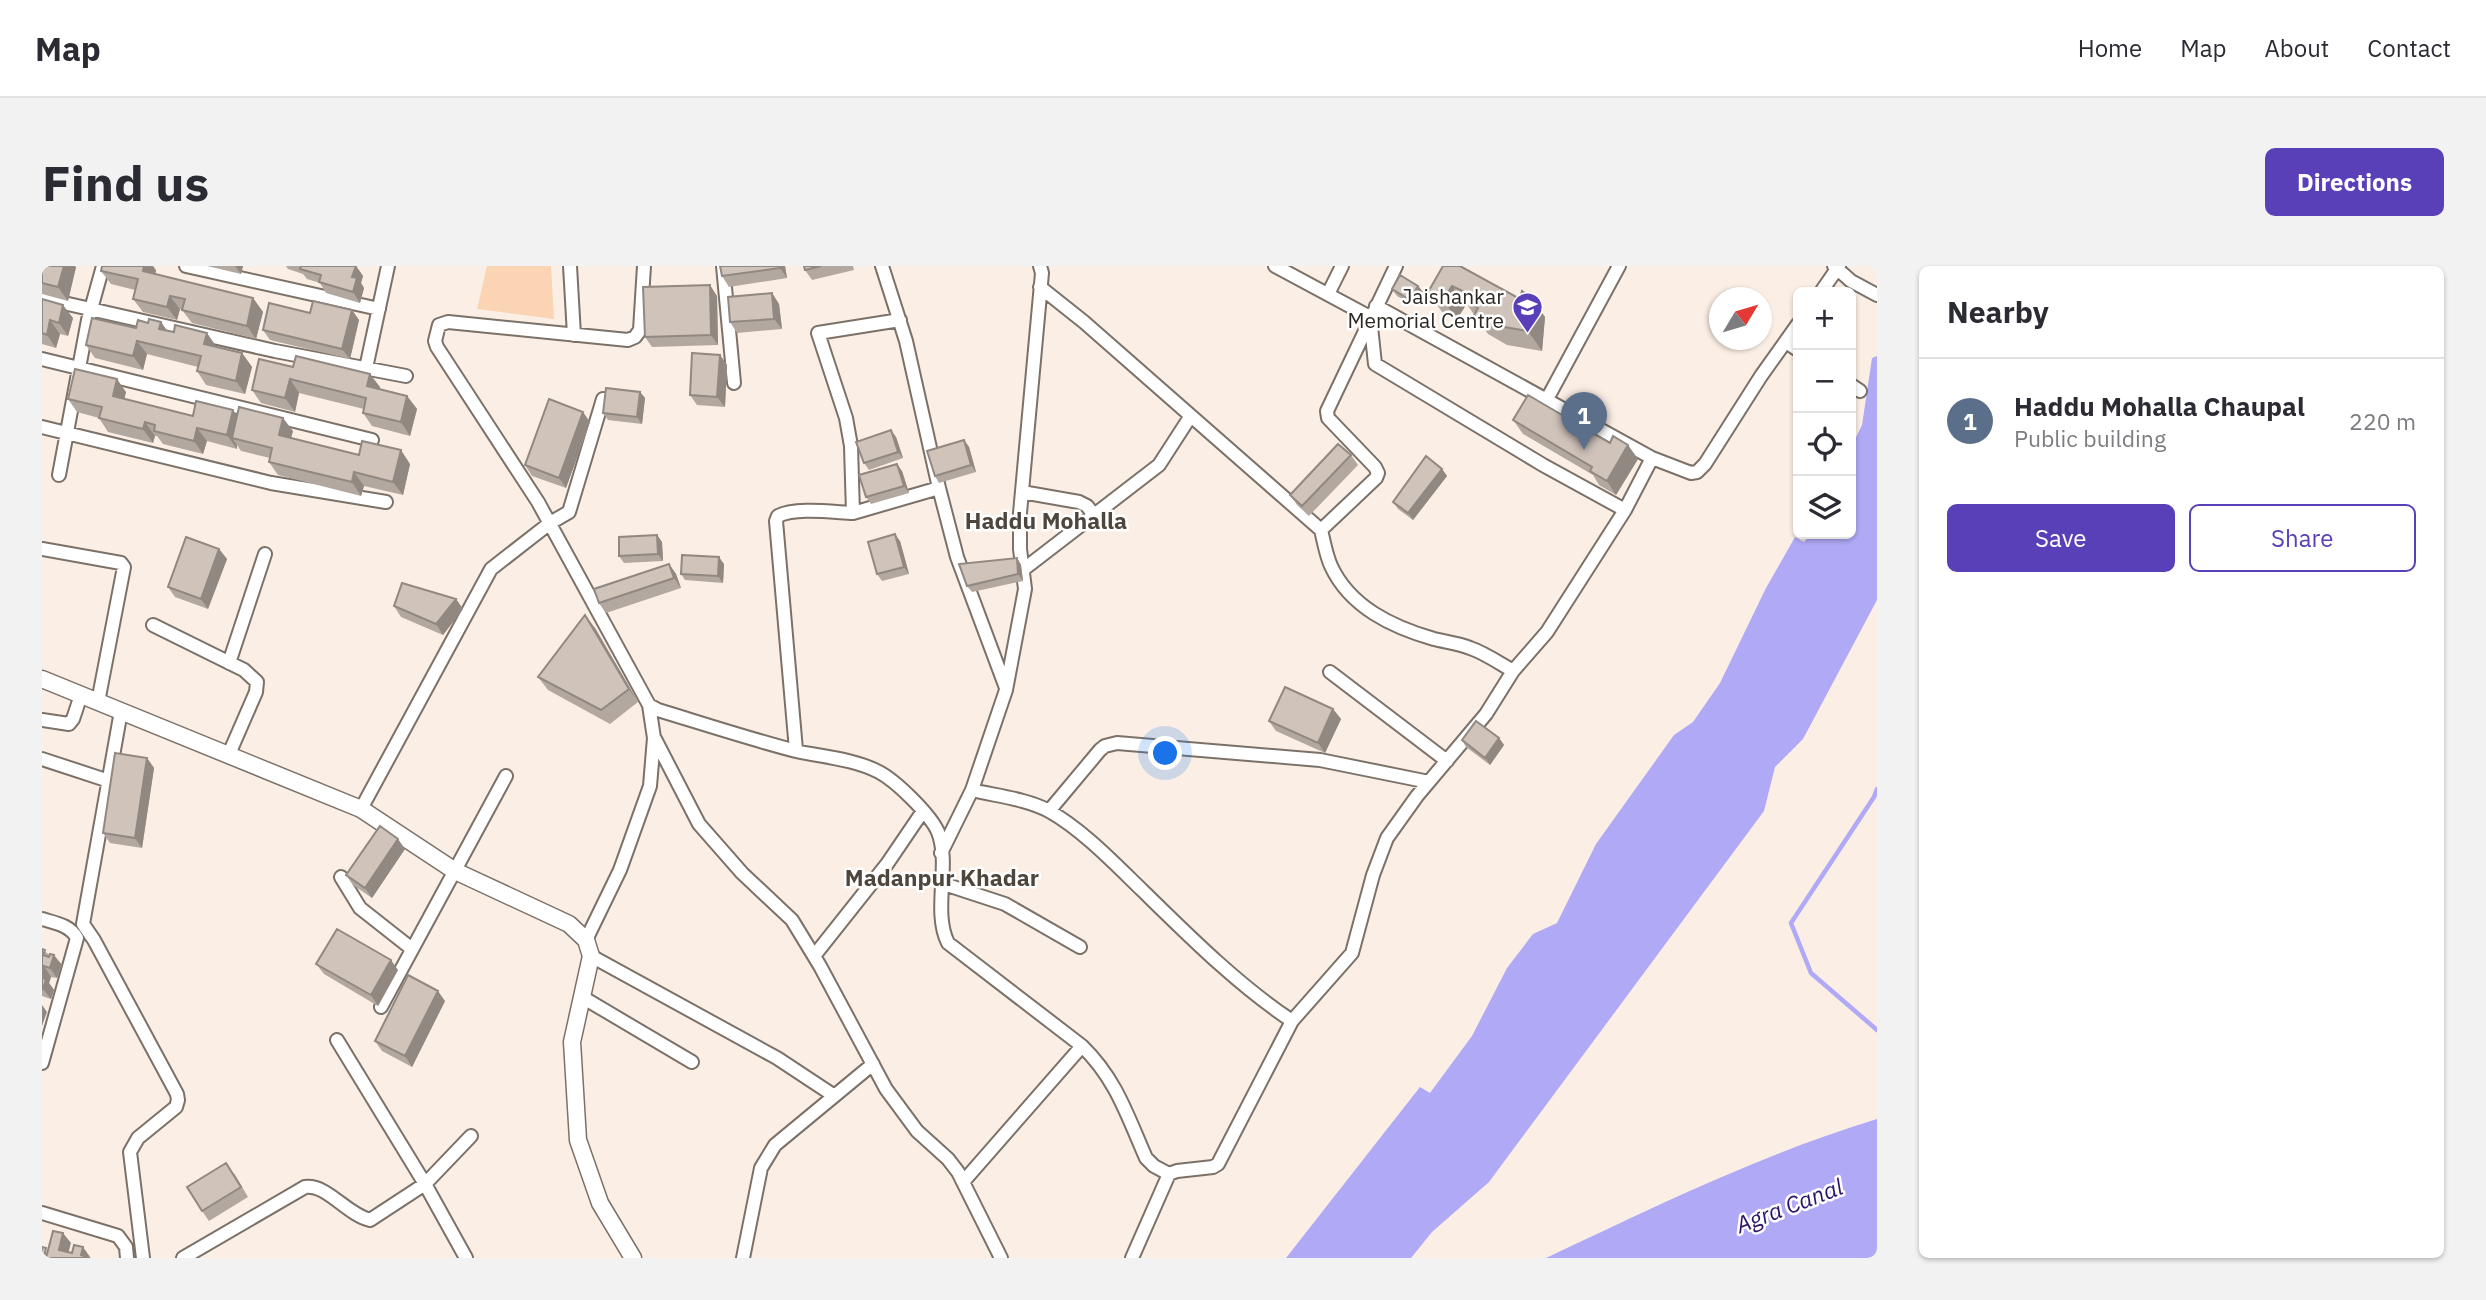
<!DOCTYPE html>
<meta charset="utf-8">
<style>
body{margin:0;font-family:"IBM Plex Sans",sans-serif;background:#f2f2f3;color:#2b2b33}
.controls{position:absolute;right:21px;top:21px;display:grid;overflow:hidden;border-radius:10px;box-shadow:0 2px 5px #0004}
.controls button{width:63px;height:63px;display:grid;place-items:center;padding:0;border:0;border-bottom:2px solid #e1e1e2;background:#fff;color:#2b2b33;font:35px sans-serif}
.compass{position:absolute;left:1667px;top:21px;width:63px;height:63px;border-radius:50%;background:#fff;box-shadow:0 2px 5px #0004;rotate:52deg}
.you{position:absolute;left:1124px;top:488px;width:24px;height:24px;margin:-18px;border:5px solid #fff;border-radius:50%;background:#1a73e8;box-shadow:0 0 0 10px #1a73e833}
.badge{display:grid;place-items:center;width:46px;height:46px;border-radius:50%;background:#5a40b8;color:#fff;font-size:23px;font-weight:700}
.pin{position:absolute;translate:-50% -58px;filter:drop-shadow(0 2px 4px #0008)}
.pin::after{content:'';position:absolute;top:37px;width:24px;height:21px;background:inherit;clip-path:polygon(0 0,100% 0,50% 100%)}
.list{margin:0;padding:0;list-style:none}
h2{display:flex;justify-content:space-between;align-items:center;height:91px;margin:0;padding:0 28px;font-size:30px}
h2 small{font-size:23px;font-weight:400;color:#7c7c81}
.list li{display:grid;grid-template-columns:46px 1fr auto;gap:21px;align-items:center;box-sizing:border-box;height:126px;padding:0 28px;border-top:2px solid #e1e1e2}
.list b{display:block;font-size:26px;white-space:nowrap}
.list p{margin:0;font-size:23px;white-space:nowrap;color:#7c7c81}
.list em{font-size:23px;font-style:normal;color:#7c7c81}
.actions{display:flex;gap:14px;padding:21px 28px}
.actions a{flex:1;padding:16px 0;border:2px solid #5a40b8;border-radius:10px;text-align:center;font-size:24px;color:#5a40b8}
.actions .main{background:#5a40b8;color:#fff}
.icon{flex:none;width:38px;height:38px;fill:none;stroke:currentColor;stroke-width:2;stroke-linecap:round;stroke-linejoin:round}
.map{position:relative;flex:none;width:1835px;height:992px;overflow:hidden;border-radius:10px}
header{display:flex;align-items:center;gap:42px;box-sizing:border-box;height:98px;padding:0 35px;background:#fff;border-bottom:2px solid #e1e1e2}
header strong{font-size:33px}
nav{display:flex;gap:38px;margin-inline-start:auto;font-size:24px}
.intro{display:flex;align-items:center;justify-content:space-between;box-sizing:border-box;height:168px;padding:0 42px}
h1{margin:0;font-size:49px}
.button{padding:18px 32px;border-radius:10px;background:#5a40b8;color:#fff;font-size:24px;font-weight:700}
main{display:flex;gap:42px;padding:0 42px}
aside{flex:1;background:#fff;border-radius:10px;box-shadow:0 2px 5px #0004}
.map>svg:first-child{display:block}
.green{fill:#fbd4b4}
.water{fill:#b0a9f6}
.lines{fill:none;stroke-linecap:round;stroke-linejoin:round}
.stream{stroke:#b0a9f6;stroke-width:4.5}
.minor-casing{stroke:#7b7168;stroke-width:16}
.tertiary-casing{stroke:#7b7168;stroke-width:19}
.minor{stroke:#fff;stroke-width:12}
.tertiary{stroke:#fff;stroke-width:16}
.wall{fill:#b2a8a0}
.shaded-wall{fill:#918882}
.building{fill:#cfc3ba;stroke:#918882;stroke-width:2}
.labels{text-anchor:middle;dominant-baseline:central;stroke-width:5;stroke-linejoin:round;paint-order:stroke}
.poi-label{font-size:21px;fill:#2b2723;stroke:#fefefe;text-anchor:end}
.neighbourhood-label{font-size:23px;font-weight:bold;fill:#4e453d;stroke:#fefefe}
.water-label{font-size:23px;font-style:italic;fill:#2c146a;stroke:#fefefe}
</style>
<header>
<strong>Map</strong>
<nav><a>Home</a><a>Map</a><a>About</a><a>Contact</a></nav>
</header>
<div class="intro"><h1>Find us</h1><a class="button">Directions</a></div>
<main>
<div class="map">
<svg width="1835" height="992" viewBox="0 0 1835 992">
<rect width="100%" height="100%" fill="#fbefe5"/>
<!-- green -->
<path class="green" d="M445 0H509L512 53 435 43Z"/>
<!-- water -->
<path class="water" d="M1835 90V334L1761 473 1733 501 1722 545 1447 916 1390 966 1369 992H1244L1378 821 1388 827 1430 770 1465 702 1491 668 1515 657 1554 578 1632 469 1651 456 1678 417 1724 322 1753 271 1762 276 1769 268H1809V182L1820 159 1830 92Z
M1835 853V992H1504C1612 941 1720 888 1835 853Z"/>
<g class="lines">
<!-- stream -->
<path class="stream" d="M1835 523 1832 531 1749 657 1769 707 1835 764"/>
<defs>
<path id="minor" d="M144 0 337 43
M528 0 532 69
M681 0 692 117
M840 0 864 75 897 222 915 291 964 422
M1233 0 1328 51 1333 98 1501 199 1583 244
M1354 0 1285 145 1286 152 1333 201 1336 207 1334 212 1279 264C1282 276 1284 289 1289 300 1308 341 1350 361 1392 373 1404 376 1416 377 1428 382 1443 387 1457 397 1471 405
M1792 0 1809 15 1835 29
M998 21 1042 56 1279 264
M1779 26 1797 0
M1286 28 1300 0
M0 32 233 85 364 110
M1334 40 1610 192 1649 207 1655 206 1663 198 1719 110 1756 58
M858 54 776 67 804 152 809 180 811 247 897 222
M1744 76 1756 84
M0 93 330 174
M324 102 346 0
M1809 119 1818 125
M1504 135 1577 0
M0 161 229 217 344 236
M17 209 46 54 61 0
M980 226 1037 236 1045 240 1052 249
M0 283 79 297 82 301 56 436
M982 303 1117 199 1148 151
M111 359 202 404 215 416 214 426 187 488
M187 397 223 288
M1288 406 1405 495
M607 439 616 444C662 458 708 473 754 485 781 491 812 493 837 506 854 515 888 548 896 566 909 599 890 645 906 677L1040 780C1074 813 1085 849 1104 892L1112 900 1127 908
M79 445 41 658 52 674 135 828 136 834 134 841 96 872 88 886 101 992
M0 454 27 458 31 453 39 429
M613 473 657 558 700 607 750 654 778 700 844 823 875 865 906 893 916 906 959 992
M754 484 734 255 736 250C753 241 790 246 811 247
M0 493 67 515
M930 524C955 530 985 533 1007 545 1041 564 1074 599 1101 625 1148 671 1196 719 1250 755
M319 543 449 303 508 257 527 246 561 133
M1007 545 1058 484 1063 480 1075 477 1278 494 1387 516
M899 587 930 524 964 424 983 323 978 283V247L1000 7 998 0
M299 611 318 642 370 683
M899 617 963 638 1038 681
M0 653C13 657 28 659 35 672L0 797
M544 674 578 604 608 520 612 472 607 439 496 236 395 81 393 75 397 59 406 56 586 74 593 71 598 64 602 0
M549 690 735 792 791 829
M772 690 845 598 881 545
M540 731 650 796
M339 741 464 510
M295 774 383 918 424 992
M921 916 1040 780
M0 947 76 970 84 981 85 992
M141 992 263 921C285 918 304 948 328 954L383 918 429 870
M701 992 719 902 733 879 831 798
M1090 992 1127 908 1135 905 1171 901 1176 898 1250 755 1310 687 1331 609 1345 572 1375 530 1444 448 1471 405 1505 366 1583 244 1610 192"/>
<path id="tertiary" d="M0 413 319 543 413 605 527 658 544 674 549 690 530 776 536 874 558 937 591 992"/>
</defs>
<!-- minor casing -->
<use href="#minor" class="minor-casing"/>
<!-- tertiary casing -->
<use href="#tertiary" class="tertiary-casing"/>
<!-- minor -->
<use href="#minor" class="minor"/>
<!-- tertiary -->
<use href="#tertiary" class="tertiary"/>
</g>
<!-- wall -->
<path class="wall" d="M0 0 34 1 26 35 0 28Z
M165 0H201L199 8Z
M244 0H314L321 10 319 17 322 22 318 37 284 27 278 17 265 13 261 8 246 3Z
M743 0 745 12 687 21 680 10Z
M762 0H811L812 4 770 14 763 4Z
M1401 0 1478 33 1489 32 1503 51 1500 85 1465 79 1446 68 1426 40 1424 39 1415 53 1400 46 1386 26Z
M114 4 113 8 211 32 221 46 214 73 150 57 140 44 138 43 135 54 101 46 91 33 93 24 69 18 59 5Z
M1376 20 1381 26 1373 40 1355 30 1350 23Z
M730 27 737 38 740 63 695 67 688 56Z
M675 30 676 79 610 81 603 71Z
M0 33 31 52 26 70 18 68 14 82 0 78Z
M310 44 317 54 308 93 228 74 221 64 268 47Z
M119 56 125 65 174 81 200 87 210 101 203 128 164 119 155 105 156 101 105 88 101 104 53 92 44 79 94 62 106 57Z
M678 89 685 99 683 141 655 139 648 129Z
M217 93 338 121 337 123 365 130 375 143 368 170 330 160 321 147 322 143 257 127 253 146 219 137 210 124Z
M84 126 82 133 151 150H195L251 165 249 172 317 189 368 198 361 229 322 220 319 230 236 209 227 196 228 192 199 185 195 179V183L165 175 161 188 121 178 115 170H113L111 177 66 166 57 152 35 146 26 133Z
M598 126 603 132 600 158 566 154 561 147Z
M1471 154 1596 193 1574 229 1557 219 1551 209 1481 168Z
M548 156 524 222 490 210 483 199Z
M854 171 861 192 827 204 822 197Z
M922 174 927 181 934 206 897 217 893 210Z
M1309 189 1316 199 1267 250 1255 239 1248 229Z
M1400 203 1405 210 1371 254 1356 243 1351 236Z
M860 205 867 227 829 238 824 231Z
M615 269 620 276 621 295 582 297 577 290Z
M858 275 867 308 840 315 835 308Z
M177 283 185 293 166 343 133 331 126 321Z
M975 292 979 299 981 315 930 326 925 320Z
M627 298 634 308 639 322 564 347 557 337Z
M682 298 681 317 643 314 639 308Z
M414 333 421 343 401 369 359 351 352 340Z
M553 362 596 436 568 458 506 424 496 411Z
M1291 443 1299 453 1283 487 1234 465 1227 455Z
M1457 472 1462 479 1448 499 1424 481 1420 474Z
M105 492 112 502 100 582 68 577 61 567Z
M363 583 330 632 311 619 304 609Z
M0 683 20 699 15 712 9 711 7 717 12 724 9 733 0 730Z
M274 698 356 704 336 740 282 708Z
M403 735 370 801 340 785 333 775Z
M192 907 206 931 167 955 160 945Z"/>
<!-- shaded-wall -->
<path class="shaded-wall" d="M22 0H33L34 1 26 35 16 21Z
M102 0H111L114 4 111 19 101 5Z
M193 0H201L199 8Z
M314 0 321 10 319 17 322 22 318 37 311 26 310 11Z
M738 0H743L745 12 738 2Z
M668 19 675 30 676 79 669 69Z
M1376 20 1381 26 1373 40 1368 34Z
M1410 20 1424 39 1415 53 1401 34Z
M730 27 737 38 740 63 732 53Z
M128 30 138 43 135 54 125 41Z
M211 32 221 46 214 73 205 60Z
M1489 32 1503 51 1500 85 1486 65Z
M21 39 31 52 26 70 17 57Z
M310 44 317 54 308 93 300 83Z
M8 54 18 68 14 82 5 69Z
M119 56 128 69 117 63Z
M165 67 174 80 172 92 162 78Z
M95 75 105 88 101 104 91 90Z
M200 87 210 101 203 128 194 115Z
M678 89 685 99 683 141 675 131Z
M328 108 338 121 335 133 325 120Z
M75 113 84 126 80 144 71 130Z
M248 113 257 127 253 146 243 132Z
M598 126 603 132 600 158 595 151Z
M365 130 375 143 368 170 359 156Z
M191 144 201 158 190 172 195 179V183L185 169Z
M541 146 548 156 524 222 517 212Z
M241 152 251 165 246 182 237 169Z
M103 156 113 170 111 177 101 163Z
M155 162 165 175 161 188 152 175Z
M849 164 854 171 861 192 856 186Z
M922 174 927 181 934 206 929 199Z
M1586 179 1596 193 1574 229 1565 215Z
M359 184 368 198 361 229 351 216Z
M855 198 860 205 867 227 862 220Z
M1400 203 1405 210 1371 254 1366 247Z
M312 206 322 220 319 230 310 216Z
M853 268 858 275 867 308 862 301Z
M615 269 620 276 621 295 616 288Z
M177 283 185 293 166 343 159 333Z
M677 291 682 298 681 317 676 310Z
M975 292 979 299 981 315 976 308Z
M627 298 634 308 639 322 632 312Z
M414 333 421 343 401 369 394 358Z
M543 349 553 362 596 436 587 423Z
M1291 443 1299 453 1283 487 1276 477Z
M1457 472 1462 479 1448 499 1443 492Z
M105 492 112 502 100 582 93 572Z
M356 573 363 583 330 632 323 622Z
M12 689 20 699 15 712 8 702Z
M349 694 356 704 336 740 329 729Z
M2 700 9 711 7 717 12 724 9 733 1 723 0 707Z
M396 725 403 735 370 801 363 790Z
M0 739 5 746 0 760Z
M21 967 29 977 25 992 17 984Z
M41 981 48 991 39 989Z"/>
<!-- building -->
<path class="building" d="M0 0H22L16 21 0 17Z
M60 0H102L101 5 211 32 205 60 140 44 143 33 128 30 125 41 91 33 96 13 59 5Z
M259 0H314L310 11 315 12 311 26 277 16 279 9 258 3Z
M678 0H738V2L680 10Z
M762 0H779L763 4Z
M1401 0H1418L1478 33 1480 25 1489 32 1486 65 1451 59 1432 49 1436 42 1420 32 1423 26 1410 20 1401 34 1386 26Z
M1358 9 1376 20 1368 34 1350 23Z
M668 19 669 69 603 71 601 21Z
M730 27 732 53 688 56 686 31Z
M0 33 21 39 17 57 8 54 5 69 0 67Z
M271 35 310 44 300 83 221 64 227 37 268 47Z
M50 52 94 62 96 54 106 57 107 53 119 56 117 63 132 66 133 59 165 67 162 78 200 87 194 115 155 105 159 90 95 75 91 90 44 79Z
M650 87 678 89 675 131 648 129Z
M254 90 328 108 325 120 365 130 359 156 321 147 324 132 248 113 243 132 210 124 217 93 251 101Z
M33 103 75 113 71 130 151 150 154 135 191 144 185 169 155 162 152 175 112 165 113 159 103 156 101 163 57 152 60 141 26 133Z
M564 122 598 126 595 151 561 147Z
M1486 129 1568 177 1571 170 1586 179 1565 215 1548 205 1550 201 1471 154Z
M507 133 541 146 517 212 483 199Z
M197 141 241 152 237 169 317 189 320 175 359 184 351 216 312 206 310 216 227 196 230 182 190 172Z
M849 164 856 186 822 197 814 176Z
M922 174 929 199 893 210 885 185Z
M1296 178 1309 189 1260 240 1248 229Z
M1384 190 1400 203 1366 247 1351 236Z
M855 198 862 220 824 231 817 209Z
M853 268 862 301 835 308 826 276Z
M615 269 616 288 577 290V271Z
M144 271 177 283 159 333 126 321Z
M640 289 677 291 676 310 639 308Z
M975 292 976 308 925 320 917 298Z
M627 298 632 312 557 337 552 323Z
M360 317 414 333 394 358 352 340Z
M543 349 587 423 559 444 496 411Z
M1243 421 1291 443 1276 477 1227 455Z
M1434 455 1457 472 1443 492 1420 474Z
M73 487 105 492 93 572 61 567Z
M338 560 356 573 323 622 304 609Z
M295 663 349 694 329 729 274 698Z
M0 683 3 684 1 689 7 691 8 688 12 689 8 702 2 700 0 707Z
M366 709 396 725 363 790 333 775Z
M0 712 4 713 1 723H0Z
M184 897 199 921 160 945 145 921Z
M11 965 21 967 17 984 30 987 32 979 41 981 39 989 48 992H4Z
M0 981 4 982 2 992H0Z"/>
<!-- icons -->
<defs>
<symbol id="school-pin" viewBox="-11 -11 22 30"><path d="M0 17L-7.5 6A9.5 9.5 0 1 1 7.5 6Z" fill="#5a40b8" stroke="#fefefe"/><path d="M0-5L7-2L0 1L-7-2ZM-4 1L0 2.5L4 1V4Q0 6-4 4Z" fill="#fff"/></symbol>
</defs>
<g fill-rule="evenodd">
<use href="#school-pin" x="1468" y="24" width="35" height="47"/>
</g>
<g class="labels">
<!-- poi labels -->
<g class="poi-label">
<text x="1462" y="30">Jaishankar<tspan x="1462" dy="24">Memorial Centre</tspan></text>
</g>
<!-- neighbourhood labels -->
<g class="neighbourhood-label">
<text x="1004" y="254">Haddu Mohalla</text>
<text x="900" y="611">Madanpur Khadar</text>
</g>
<!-- water labels -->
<g class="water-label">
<text transform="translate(1747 939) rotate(-21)">Agra Canal</text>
</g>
</g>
</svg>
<div class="controls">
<button>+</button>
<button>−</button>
<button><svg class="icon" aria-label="locate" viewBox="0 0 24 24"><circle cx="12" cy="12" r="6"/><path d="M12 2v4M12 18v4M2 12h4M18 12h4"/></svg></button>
<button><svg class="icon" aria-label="layers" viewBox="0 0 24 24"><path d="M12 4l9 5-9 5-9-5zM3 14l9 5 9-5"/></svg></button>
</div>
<svg class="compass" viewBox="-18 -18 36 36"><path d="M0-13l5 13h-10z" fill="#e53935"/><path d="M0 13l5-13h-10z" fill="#7c7c81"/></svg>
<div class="you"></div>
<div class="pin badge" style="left:1542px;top:184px;background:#5c6f8a">1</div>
</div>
<aside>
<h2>Nearby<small></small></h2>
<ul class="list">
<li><span class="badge" style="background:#5c6f8a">1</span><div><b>Haddu Mohalla Chaupal</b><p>Public building</p></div><em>220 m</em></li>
</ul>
<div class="actions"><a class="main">Save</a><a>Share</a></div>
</aside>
</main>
